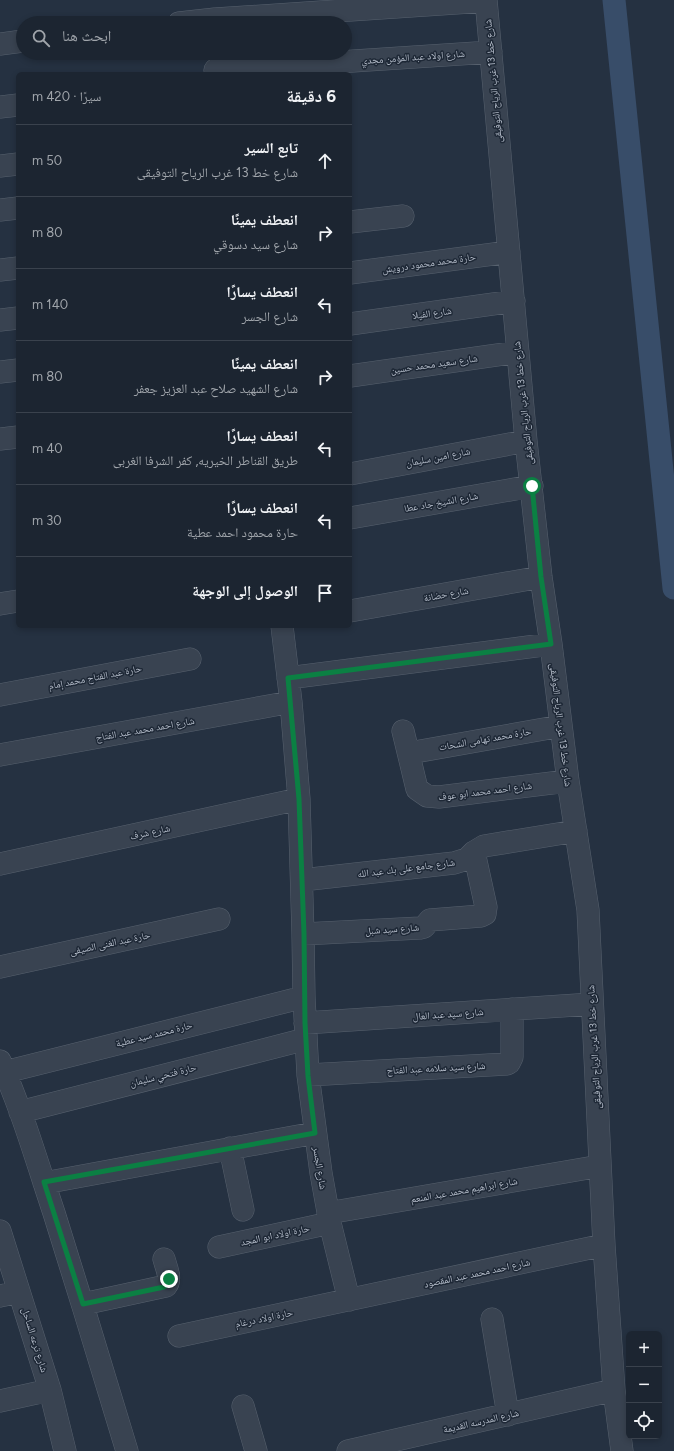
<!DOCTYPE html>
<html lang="ar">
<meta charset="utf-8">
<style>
body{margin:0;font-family:Figtree,"Noto Naskh Arabic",sans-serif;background:#252d39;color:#f1f3f6;direction:rtl}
.controls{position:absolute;right:12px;bottom:12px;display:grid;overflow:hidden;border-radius:6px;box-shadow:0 2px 6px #0003}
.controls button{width:36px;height:36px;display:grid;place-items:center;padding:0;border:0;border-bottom:1px solid #3a424d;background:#1c2531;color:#f1f3f6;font:20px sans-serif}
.stop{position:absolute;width:12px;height:12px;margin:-9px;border:3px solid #0b8043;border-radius:50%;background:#fff}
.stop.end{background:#0b8043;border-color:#fff;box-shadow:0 1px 4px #0008}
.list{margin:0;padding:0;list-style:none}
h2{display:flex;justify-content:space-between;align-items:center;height:52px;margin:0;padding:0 16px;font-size:17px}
h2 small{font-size:13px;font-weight:400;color:#a0a5ab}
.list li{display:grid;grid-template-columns:26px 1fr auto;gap:12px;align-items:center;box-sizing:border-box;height:72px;padding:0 16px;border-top:1px solid #3a424d}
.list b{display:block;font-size:15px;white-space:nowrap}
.list p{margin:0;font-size:13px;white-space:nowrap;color:#a0a5ab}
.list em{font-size:13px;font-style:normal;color:#a0a5ab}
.icon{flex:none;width:22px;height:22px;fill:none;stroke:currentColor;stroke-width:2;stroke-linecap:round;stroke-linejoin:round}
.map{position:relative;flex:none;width:674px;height:1451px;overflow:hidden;direction:ltr}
.search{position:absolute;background:#1c2531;box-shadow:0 2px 6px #0003;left:16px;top:16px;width:336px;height:44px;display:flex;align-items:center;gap:10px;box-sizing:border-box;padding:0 14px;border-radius:22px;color:#a0a5ab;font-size:15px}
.panel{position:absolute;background:#1c2531;box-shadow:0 2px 6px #0003;left:16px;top:72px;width:336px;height:556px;border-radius:6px;direction:rtl}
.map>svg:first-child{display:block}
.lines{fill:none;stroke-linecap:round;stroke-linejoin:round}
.canal{stroke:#384d69;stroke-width:23}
.minor-casing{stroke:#57616e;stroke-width:23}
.minor{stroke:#394351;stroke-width:22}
.route{stroke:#0b8043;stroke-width:5}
.labels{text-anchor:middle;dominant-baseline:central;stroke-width:3;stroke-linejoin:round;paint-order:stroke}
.street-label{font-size:10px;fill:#b6becb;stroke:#1e2836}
</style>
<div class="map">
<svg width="674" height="1451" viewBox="0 0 674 1451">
<rect width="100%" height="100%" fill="#253141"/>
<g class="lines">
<!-- canal -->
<path class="canal" d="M614 0 674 588"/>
<defs>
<path id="minor" d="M486 0 526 441 541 577 551 644 568 781 588 910 604 1245 614 1390 622 1451
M179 23 215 19 486 1
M0 44 23 41
M215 70 491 52
M0 107 18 105
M0 166 18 164
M0 210 18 208
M350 222 403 216
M0 270 18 268
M350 273 509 252
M0 320 18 318
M350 324 514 301
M0 372 18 370
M350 376 518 352
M0 439 18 437
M350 474 526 441
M350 518 532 486
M0 604 18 601
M350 611 541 577
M282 626 291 702 299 799 303 934 304 997 308 1075 321 1173 330 1223 349 1300
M288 678 551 644
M0 695 190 659
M403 731 417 789 427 796 439 797 568 781
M409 753 561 726
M0 755 291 702
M0 864 299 799
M302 880 454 863 467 859 474 852 484 846 576 831
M303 934 420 928 424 927 430 920 481 916 485 914 486 907 474 852
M0 967 219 919
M305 1023 592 1004
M0 1061C22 1110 37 1162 54 1213 79 1292 103 1372 127 1451
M5 1072 304 997
M308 1075 507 1064 509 1063 512 1057V1009
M20 1112 306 1039
M230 1148 243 1210
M44 1183 315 1133
M328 1213 600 1166
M0 1231 50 1390 65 1451
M219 1247 330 1223
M0 1296 19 1292
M83 1304 166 1286C172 1279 166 1267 164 1259
M492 1319 508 1415
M179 1336 604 1245
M0 1401 50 1390
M243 1406 256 1451
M348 1451 614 1390"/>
</defs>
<!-- minor casing -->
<use href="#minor" class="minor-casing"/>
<!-- minor -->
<use href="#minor" class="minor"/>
</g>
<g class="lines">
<!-- route -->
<path class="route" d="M169 1279 168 1284 164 1287 83 1304 44 1182 315 1133 308 1076 305 1023 304 934 299 799 288 678 551 644 541 577 532 486"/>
</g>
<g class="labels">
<!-- street labels -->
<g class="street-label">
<text transform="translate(413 57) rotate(-4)">شارع اولاد عبد المؤمن مجدي</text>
<text transform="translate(493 81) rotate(-95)">شارع خط 13 غرب الرياح التوفيقى</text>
<text transform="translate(429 263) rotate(-8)">حارة محمد محمود درويش</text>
<text transform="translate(432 313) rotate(-8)">شارع الفيلا</text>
<text transform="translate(434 364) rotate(-8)">شارع سعيد محمد حسين</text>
<text transform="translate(523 403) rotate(-96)">شارع خط 13 غرب الرياح التوفيقى</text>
<text transform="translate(438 457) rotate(-11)">شارع امين سليمان</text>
<text transform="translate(441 502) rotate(-10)">شارع الشيخ جاد عطا</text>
<text transform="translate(446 594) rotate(-10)">شارع حضانة</text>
<text transform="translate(95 677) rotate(-11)">حارة عبد الفتاح محمد إمام</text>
<text transform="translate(561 725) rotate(83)">شارع خط 13 غرب الرياح التوفيقى</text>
<text transform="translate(145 729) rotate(-10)">شارع احمد محمد عبد الفتاح</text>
<text transform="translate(485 739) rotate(-10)">حارة محمد تهامى الشحات</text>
<text transform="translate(485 791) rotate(-7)">شارع احمد محمد ابو عوف</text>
<text transform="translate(150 832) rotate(-12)">شارع شرف</text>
<text transform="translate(406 868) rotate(-7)">شارع جامع على بك عبد الله</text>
<text transform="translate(392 929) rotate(-4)">شارع سيد شبل</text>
<text transform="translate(110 943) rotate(-12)">حارة عبد الغنى الصيفى</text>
<text transform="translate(448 1014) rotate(-4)">شارع سيد عبد العال</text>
<text transform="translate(154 1034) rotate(-14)">حارة محمد سيد عطية</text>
<text transform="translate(594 1047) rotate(-93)">شارع خط 13 غرب الرياح التوفيقى</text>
<text transform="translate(436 1068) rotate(-3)">شارع سيد سلامه عبد الفتاح</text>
<text transform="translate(163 1075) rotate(-14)">حارة فتحي سليمان</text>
<text transform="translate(320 1168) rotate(81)">شارع الجسر</text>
<text transform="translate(464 1190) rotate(-10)">شارع ابراهيم محمد عبد المنعم</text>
<text transform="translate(275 1235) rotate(-12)">حارة اولاد ابو المجد</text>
<text transform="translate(477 1273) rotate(-12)">شارع احمد محمد عبد المقصود</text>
<text transform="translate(264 1318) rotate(-12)">حارة اولاد درغام</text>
<text transform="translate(35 1340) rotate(73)">شارع ترعه الساحل</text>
<text transform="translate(481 1421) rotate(-13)">شارع المدرسه القديمة</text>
</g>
</g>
</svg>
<div class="controls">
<button>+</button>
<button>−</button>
<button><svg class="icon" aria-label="locate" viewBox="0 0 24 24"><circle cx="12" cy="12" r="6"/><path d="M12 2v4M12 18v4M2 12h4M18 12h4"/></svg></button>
</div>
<div class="stop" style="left:532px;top:486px"></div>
<div class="stop end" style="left:169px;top:1279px"></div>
<div class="search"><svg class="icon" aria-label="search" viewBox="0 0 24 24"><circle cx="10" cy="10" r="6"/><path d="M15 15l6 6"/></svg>ابحث هنا</div>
<section class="panel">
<h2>6 دقيقة<small>سيرًا · 420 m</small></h2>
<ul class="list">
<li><svg class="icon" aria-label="ahead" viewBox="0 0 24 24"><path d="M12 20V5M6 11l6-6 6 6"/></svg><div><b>تابع السير</b><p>شارع خط 13 غرب الرياح التوفيقى</p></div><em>50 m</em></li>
<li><svg class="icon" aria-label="right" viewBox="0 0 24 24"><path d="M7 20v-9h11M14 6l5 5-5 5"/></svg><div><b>انعطف يمينًا</b><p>شارع سيد دسوقي</p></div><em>80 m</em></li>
<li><svg class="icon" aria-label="left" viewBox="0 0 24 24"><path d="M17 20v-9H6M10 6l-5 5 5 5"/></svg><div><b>انعطف يسارًا</b><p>شارع الجسر</p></div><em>140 m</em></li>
<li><svg class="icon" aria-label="right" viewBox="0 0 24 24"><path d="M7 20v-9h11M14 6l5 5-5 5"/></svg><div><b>انعطف يمينًا</b><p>شارع الشهيد صلاح عبد العزيز جعفر</p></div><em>80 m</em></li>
<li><svg class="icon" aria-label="left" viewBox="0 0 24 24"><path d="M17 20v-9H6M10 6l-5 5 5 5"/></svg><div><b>انعطف يسارًا</b><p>طريق القناطر الخيريه, كفر الشرفا الغربى</p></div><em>40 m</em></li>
<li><svg class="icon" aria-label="left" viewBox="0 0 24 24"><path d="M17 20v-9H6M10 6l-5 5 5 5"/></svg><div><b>انعطف يسارًا</b><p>حارة محمود احمد عطية</p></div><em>30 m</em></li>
<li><svg class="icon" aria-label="arrive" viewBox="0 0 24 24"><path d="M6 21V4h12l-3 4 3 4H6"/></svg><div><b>الوصول إلى الوجهة</b></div></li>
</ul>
</section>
</div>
